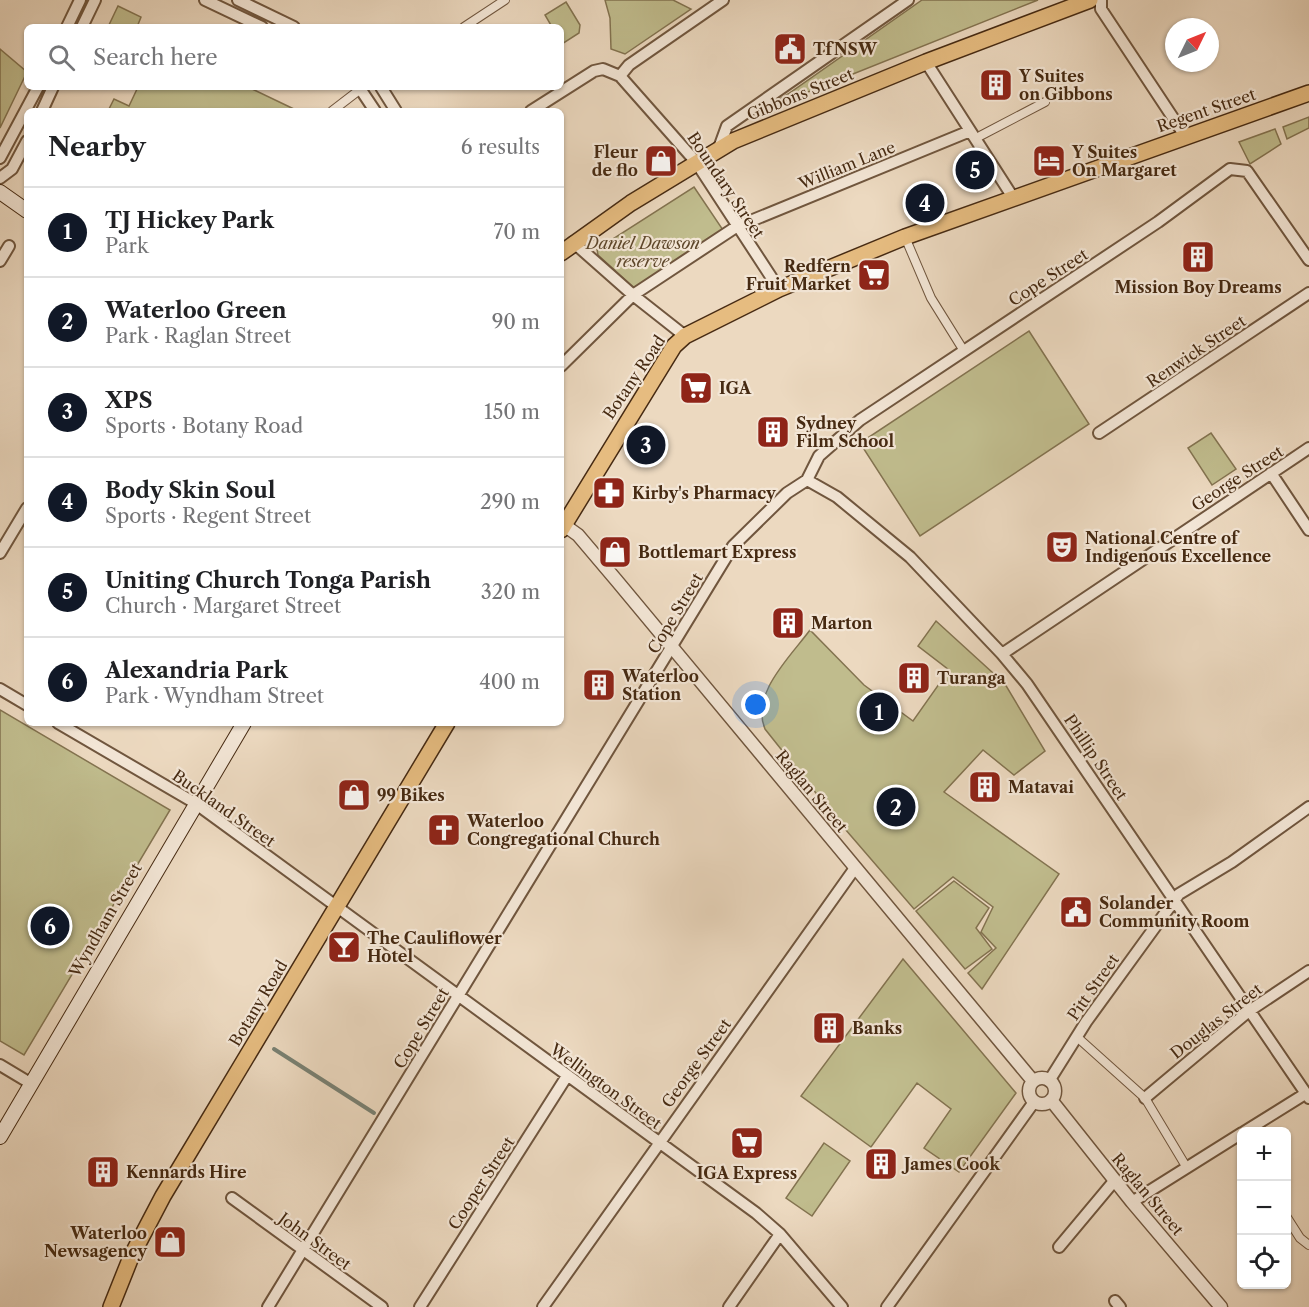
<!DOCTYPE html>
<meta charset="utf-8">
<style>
body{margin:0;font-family:"Libre Caslon Text",serif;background:#f6f6f6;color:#202124}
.controls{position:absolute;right:18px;bottom:18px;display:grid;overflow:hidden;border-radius:9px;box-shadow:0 2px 4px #0004}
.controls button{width:54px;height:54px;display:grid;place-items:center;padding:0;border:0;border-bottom:2px solid #e0e0e0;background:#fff;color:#202124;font:30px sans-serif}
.compass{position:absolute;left:1165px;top:18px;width:54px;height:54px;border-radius:50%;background:#fff;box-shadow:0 2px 4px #0004;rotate:47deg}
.you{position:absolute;left:756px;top:705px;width:21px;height:21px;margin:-15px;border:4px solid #fff;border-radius:50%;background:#1a73e8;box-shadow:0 0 0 9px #1a73e833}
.badge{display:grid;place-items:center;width:39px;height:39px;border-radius:50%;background:#111827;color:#fff;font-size:20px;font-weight:700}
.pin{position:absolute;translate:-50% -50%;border:3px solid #fff;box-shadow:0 2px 6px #0006}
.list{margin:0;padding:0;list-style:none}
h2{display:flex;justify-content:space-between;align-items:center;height:78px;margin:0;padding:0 24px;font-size:26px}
h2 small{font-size:20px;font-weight:400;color:#757577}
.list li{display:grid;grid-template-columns:39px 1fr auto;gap:18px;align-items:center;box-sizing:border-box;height:90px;padding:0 24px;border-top:2px solid #e0e0e0}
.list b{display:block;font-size:22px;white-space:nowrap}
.list p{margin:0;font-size:20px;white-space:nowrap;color:#757577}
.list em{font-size:20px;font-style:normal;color:#757577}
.icon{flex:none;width:33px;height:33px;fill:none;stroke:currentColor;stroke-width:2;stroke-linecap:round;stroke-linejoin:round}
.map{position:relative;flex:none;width:1309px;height:1307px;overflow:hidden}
.search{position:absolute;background:#fff;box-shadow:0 2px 4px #0004;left:24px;top:24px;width:540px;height:66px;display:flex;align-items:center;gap:15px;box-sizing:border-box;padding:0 21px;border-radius:9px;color:#757577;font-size:22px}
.panel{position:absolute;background:#fff;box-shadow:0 2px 4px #0004;left:24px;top:108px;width:540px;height:618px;border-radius:9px}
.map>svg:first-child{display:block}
.green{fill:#c0bc8d;stroke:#837350;stroke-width:1.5}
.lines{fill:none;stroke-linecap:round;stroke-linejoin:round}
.stream{stroke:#788072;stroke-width:4}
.pedestrian-casing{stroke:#70563e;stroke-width:10}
.minor-casing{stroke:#70563e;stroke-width:14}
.tertiary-casing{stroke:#70563e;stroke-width:15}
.secondary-casing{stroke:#462a12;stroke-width:16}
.primary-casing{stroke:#462a12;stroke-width:18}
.pedestrian{stroke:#f3e6d6;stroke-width:8}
.minor{stroke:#f3e6d6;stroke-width:10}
.tertiary{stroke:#f3e6d6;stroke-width:12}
.secondary{stroke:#f3e6d6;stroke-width:14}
.primary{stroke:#e6bc80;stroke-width:15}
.labels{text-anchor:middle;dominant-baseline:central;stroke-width:4.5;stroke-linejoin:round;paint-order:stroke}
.poi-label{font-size:16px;font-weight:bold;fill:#462a12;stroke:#f3e6d6;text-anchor:start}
.street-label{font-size:16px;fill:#462a12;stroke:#f3e6d6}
.park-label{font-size:16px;font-style:italic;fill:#5e472b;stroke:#f3e6d6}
</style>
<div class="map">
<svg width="1309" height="1307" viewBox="0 0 1309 1307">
<rect width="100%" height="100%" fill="#ecd9c0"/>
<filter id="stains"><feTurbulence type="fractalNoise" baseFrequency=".00333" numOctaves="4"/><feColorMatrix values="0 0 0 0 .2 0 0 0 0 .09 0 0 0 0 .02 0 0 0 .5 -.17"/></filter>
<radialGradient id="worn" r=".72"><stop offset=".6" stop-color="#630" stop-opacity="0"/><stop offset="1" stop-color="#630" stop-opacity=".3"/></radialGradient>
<!-- green -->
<path class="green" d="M605 0H673L691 9 625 54 611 49 610 18Z
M922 0H1038L758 112 788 94Z
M566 2 580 25 579 33 562 44 561 27H552L545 15Z
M118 6 141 17 137 27H108Z
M0 49 27 72 0 128Z
M138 87H248L296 110 108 111 114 99 129 106Z
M1309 117V128L1287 139 1283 127Z
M1275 129 1281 144 1250 164 1239 142Z
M694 187 723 230 640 288 633 287 598 255 597 249Z
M1029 331 1089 424 920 536 860 443Z
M1211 433 1236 469 1212 485 1188 448Z
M936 621 1005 684 1045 751 1014 775 983 750 944 792 1059 874 982 989 968 973 996 948 981 932 993 907 953 877 914 909 839 822 765 729C750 694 791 656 810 630L864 685 913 721 949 670 918 646Z
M0 710 170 810 24 1055 0 1041Z
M954 881 989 908 976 928 992 949 965 969 916 911Z
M903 959 1016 1093 959 1172 924 1148 951 1109 917 1083 871 1147 801 1096Z
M824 1143 850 1161 812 1216 786 1198Z"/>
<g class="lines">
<!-- stream -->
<path class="stream" d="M274 1049 374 1113"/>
<defs>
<path id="pedestrian" d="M464 27 505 0
M332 111 358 91
M980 136 1045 102
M905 237 931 298 964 351
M1077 1037 1145 1098 1187 1168
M1286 1216 1300 1238 1309 1245"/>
<path id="minor" d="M205 0 262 27
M238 0 294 27
M1101 0V9L1185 136
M67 27 80 0
M82 27 95 0
M926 62 1014 199
M620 76 629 65 723 0
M359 87 375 111
M381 87 396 111
M42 111 53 87
M531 111 594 71 603 69 620 76 696 162 779 289
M719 148 727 126 908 0
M0 158 38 87
M0 178 12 169 27 141
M573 242 633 295 685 336
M0 261 9 246
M561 366 633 295 736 227 970 131
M1099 433 1309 293
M1271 473 1309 530
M807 480 837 497 910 557 1002 654 1027 684 1309 1098
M0 553 27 508
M1002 654 1309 448
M0 689 27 705
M58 723 195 803 756 1213 780 1234 842 1307
M0 1065 30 1083
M1049 1081 1086 1022 1179 894 1232 862 1309 807
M1145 1098 1249 1011 1309 971
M1244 1132 1305 1094
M232 1198 382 1307
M1132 1202 1242 1133
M1059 1247 1115 1180
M1115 1301 1120 1307
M268 1307 733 546 787 493 807 480 819 456 860 420 1158 222 1230 169 1247 171 1309 260
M420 1307 567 1076
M543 1307 855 868
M729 1307 780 1234
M887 1307 1034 1102"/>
<path id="tertiary" d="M564 525 578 535 617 581 1033 1081
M1029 1091a13 13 0 1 1 26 0a13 13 0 1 1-26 0Z
M1051 1100 1132 1202 1221 1307"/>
<path id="secondary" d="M0 192 27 211
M0 1137 244 723"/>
<path id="primary" d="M561 253 631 203 733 141 926 62 1090 0
M561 530 674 346 685 336 779 289 905 237 1309 93
M111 1307 131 1257 163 1196 447 723"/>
</defs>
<!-- pedestrian casing -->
<use href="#pedestrian" class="pedestrian-casing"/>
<!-- minor casing -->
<use href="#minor" class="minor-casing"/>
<!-- tertiary casing -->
<use href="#tertiary" class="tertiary-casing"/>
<!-- secondary casing -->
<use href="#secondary" class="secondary-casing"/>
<!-- primary casing -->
<use href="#primary" class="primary-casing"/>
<!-- pedestrian -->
<use href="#pedestrian" class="pedestrian"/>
<!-- minor -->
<use href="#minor" class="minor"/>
<!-- tertiary -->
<use href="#tertiary" class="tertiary"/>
<!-- secondary -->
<use href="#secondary" class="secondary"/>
<!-- primary -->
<use href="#primary" class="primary"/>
</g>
<!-- icons -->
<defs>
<symbol id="civic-square" viewBox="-11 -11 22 22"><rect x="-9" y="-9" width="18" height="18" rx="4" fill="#8f2418" stroke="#f3e6d6"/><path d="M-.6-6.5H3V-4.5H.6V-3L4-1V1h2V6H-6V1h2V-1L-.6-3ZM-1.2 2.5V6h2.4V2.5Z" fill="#fff"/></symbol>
<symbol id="building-square" viewBox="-11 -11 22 22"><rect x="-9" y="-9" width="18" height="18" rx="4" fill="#8f2418" stroke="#f3e6d6"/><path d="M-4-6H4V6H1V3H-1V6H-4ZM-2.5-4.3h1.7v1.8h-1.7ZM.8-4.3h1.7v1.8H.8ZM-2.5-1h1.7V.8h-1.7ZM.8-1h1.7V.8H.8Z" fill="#fff"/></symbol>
<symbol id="shop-square" viewBox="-11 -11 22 22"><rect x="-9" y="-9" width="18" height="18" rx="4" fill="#8f2418" stroke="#f3e6d6"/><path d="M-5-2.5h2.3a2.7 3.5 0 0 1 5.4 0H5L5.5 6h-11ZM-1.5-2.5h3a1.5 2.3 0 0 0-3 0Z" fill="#fff"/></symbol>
<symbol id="hotel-square" viewBox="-11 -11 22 22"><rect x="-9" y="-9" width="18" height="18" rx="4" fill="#8f2418" stroke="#f3e6d6"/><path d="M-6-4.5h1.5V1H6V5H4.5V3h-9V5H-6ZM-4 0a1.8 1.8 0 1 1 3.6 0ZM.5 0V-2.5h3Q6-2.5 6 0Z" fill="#fff"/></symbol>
<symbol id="supermarket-square" viewBox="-11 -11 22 22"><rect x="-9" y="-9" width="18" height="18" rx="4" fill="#8f2418" stroke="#f3e6d6"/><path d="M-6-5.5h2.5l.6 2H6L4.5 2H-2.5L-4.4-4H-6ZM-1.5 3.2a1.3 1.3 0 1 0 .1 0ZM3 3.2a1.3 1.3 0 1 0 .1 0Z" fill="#fff"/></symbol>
<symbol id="pharmacy-square" viewBox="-11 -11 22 22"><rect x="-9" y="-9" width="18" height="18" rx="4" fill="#8f2418" stroke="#f3e6d6"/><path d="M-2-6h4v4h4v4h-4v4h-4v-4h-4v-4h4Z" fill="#fff"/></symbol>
<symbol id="theatre-square" viewBox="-11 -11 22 22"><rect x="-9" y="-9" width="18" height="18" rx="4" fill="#8f2418" stroke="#f3e6d6"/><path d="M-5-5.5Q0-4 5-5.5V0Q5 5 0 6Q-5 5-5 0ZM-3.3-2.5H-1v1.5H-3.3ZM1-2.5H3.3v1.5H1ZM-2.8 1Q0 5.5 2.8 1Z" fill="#fff"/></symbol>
<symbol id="church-square" viewBox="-11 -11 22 22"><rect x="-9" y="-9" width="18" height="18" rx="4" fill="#8f2418" stroke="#f3e6d6"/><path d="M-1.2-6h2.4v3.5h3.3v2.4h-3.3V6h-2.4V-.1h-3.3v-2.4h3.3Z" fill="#fff"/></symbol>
<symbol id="bar-square" viewBox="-11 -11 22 22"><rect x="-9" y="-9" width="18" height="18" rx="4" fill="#8f2418" stroke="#f3e6d6"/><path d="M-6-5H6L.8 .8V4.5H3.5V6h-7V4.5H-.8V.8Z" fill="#fff"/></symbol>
</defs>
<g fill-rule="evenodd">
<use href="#civic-square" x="771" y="30" width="38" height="38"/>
<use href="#building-square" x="977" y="66" width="38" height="38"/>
<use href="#shop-square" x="642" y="142" width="38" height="38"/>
<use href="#hotel-square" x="1030" y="142" width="38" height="38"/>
<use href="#building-square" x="1179" y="238" width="38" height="38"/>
<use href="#supermarket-square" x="855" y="256" width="38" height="38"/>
<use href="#supermarket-square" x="677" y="369" width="38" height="38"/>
<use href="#building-square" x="754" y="413" width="38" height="38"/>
<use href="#pharmacy-square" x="590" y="474" width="38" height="38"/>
<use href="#theatre-square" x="1043" y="528" width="38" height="38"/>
<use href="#shop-square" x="596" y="533" width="38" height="38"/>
<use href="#building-square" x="769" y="604" width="38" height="38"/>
<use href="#building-square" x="895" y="659" width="38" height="38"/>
<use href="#building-square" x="580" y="666" width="38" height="38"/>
<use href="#building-square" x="966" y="768" width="38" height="38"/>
<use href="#shop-square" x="335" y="776" width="38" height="38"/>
<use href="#church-square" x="425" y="811" width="38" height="38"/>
<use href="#civic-square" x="1057" y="893" width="38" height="38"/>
<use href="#bar-square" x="325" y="928" width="38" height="38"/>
<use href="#building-square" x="810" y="1009" width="38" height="38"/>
<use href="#supermarket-square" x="728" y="1124" width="38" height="38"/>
<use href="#building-square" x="862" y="1145" width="38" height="38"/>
<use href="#building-square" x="84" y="1153" width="38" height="38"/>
<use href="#shop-square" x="151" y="1223" width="38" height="38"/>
</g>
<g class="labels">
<!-- poi labels -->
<g class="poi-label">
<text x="813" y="49">TfNSW</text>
<text x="1019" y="76">Y Suites<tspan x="1019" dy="18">on Gibbons</tspan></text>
<text x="638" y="152" text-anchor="end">Fleur<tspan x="638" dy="18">de flo</tspan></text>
<text x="1072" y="152">Y Suites<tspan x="1072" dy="18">On Margaret</tspan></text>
<text x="851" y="266" text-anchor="end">Redfern<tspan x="851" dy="18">Fruit Market</tspan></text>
<text x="1198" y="287" text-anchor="middle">Mission Boy Dreams</text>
<text x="719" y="388">IGA</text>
<text x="796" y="423">Sydney<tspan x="796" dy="18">Film School</tspan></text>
<text x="632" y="493">Kirby's Pharmacy</text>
<text x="1085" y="538">National Centre of<tspan x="1085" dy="18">Indigenous Excellence</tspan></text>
<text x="638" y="552">Bottlemart Express</text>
<text x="811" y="623">Marton</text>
<text x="622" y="676">Waterloo<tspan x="622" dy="18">Station</tspan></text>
<text x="937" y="678">Turanga</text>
<text x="1008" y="787">Matavai</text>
<text x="377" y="795">99 Bikes</text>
<text x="467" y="821">Waterloo<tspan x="467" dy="18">Congregational Church</tspan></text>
<text x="1099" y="903">Solander<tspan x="1099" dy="18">Community Room</tspan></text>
<text x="367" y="938">The Cauliflower<tspan x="367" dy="18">Hotel</tspan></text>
<text x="852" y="1028">Banks</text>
<text x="904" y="1164">James Cook</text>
<text x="126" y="1172">Kennards Hire</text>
<text x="747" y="1173" text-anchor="middle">IGA Express</text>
<text x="147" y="1233" text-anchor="end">Waterloo<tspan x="147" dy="18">Newsagency</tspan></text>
</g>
<!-- street labels -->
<g class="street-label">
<text transform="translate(800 94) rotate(-22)">Gibbons Street</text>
<text transform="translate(1206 110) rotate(-19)">Regent Street</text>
<text transform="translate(847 165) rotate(-22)">William Lane</text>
<text transform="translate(726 185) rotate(56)">Boundary Street</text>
<text transform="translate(1048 277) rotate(-33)">Cope Street</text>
<text transform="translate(1196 351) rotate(-34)">Renwick Street</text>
<text transform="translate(634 377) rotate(-56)">Botany Road</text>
<text transform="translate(1237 478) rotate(-33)">George Street</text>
<text transform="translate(675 613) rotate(-59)">Cope Street</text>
<text transform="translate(1096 757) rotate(56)">Phillip Street</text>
<text transform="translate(812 791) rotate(50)">Raglan Street</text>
<text transform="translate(224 808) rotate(35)">Buckland Street</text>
<text transform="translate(105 920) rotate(-60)">Wyndham Street</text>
<text transform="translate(1093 987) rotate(-55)">Pitt Street</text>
<text transform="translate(258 1003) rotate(-59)">Botany Road</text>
<text transform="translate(1216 1021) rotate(-38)">Douglas Street</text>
<text transform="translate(421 1028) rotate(-59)">Cope Street</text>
<text transform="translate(696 1063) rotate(-54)">George Street</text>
<text transform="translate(606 1086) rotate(36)">Wellington Street</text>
<text transform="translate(481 1183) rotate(-57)">Cooper Street</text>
<text transform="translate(1148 1194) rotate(50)">Raglan Street</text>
<text transform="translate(315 1241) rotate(36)">John Street</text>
</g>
<!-- park labels -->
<g class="park-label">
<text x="643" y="243">Daniel Dawson<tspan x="643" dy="18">reserve</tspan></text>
</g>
</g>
<rect width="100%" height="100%" filter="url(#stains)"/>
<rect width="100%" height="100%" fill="url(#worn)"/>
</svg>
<div class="controls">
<button>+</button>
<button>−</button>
<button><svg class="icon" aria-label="locate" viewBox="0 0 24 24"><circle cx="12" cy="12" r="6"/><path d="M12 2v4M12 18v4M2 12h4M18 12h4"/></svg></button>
</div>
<svg class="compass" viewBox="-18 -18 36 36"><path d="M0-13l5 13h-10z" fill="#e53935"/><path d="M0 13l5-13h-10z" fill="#757577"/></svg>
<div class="you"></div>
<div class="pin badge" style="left:879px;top:712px">1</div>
<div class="pin badge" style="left:896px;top:807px">2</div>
<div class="pin badge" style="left:646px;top:445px">3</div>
<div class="pin badge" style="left:925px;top:203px">4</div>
<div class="pin badge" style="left:975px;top:170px">5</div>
<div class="pin badge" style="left:50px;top:926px">6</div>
<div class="search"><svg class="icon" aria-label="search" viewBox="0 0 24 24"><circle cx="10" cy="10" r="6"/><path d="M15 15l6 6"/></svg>Search here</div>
<section class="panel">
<h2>Nearby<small>6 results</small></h2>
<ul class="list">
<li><span class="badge">1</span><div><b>TJ Hickey Park</b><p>Park</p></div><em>70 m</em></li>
<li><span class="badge">2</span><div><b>Waterloo Green</b><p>Park · Raglan Street</p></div><em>90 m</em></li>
<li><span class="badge">3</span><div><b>XPS</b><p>Sports · Botany Road</p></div><em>150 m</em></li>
<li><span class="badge">4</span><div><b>Body Skin Soul</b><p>Sports · Regent Street</p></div><em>290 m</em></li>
<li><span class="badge">5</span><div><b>Uniting Church Tonga Parish</b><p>Church · Margaret Street</p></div><em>320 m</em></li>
<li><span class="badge">6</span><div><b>Alexandria Park</b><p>Park · Wyndham Street</p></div><em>400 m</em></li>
</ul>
</section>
</div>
